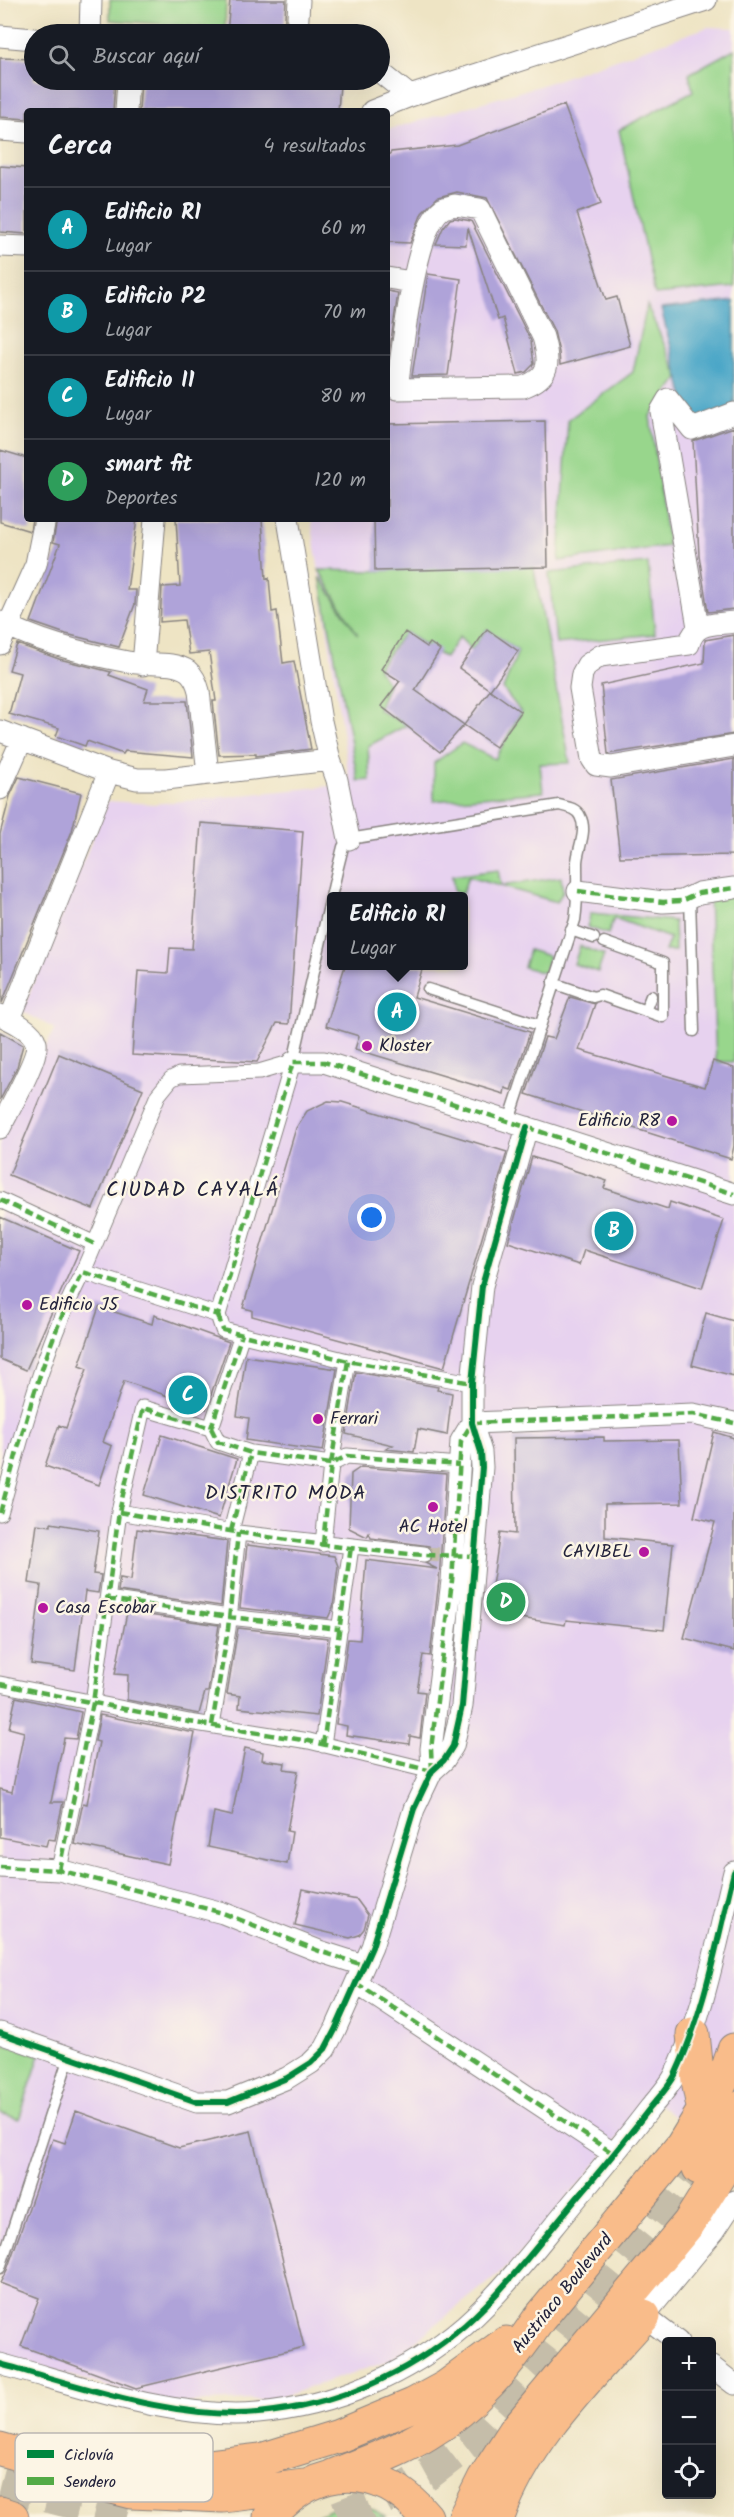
<!DOCTYPE html>
<html lang="es">
<meta charset="utf-8">
<style>
body{margin:0;font-family:Kalam,sans-serif;background:#242831;color:#f1f3f6}
.controls{position:absolute;right:18px;bottom:18px;display:grid;overflow:hidden;border-radius:6px;box-shadow:0 6px 24px #0002}
.controls button{width:54px;height:54px;display:grid;place-items:center;padding:0;border:0;border-bottom:2px solid #363941;background:#171b24;color:#f1f3f6;font:30px sans-serif}
.you{position:absolute;left:372px;top:1218px;width:21px;height:21px;margin:-15px;border:4px solid #fff;border-radius:50%;background:#1a73e8;box-shadow:0 0 0 9px #1a73e833}
.badge{display:grid;place-items:center;width:39px;height:39px;border-radius:50%;background:#db2777;color:#fff;font-size:20px;font-weight:700}
.pin{position:absolute;translate:-50% -50%;border:3px solid #fff;box-shadow:0 2px 6px #0006}
.popup{position:absolute;left:327px;top:892px;width:141px;height:78px;box-sizing:border-box;display:grid;place-content:center;border-radius:6px;background:#171b24;filter:drop-shadow(0 2px 4px #0005);font-size:20px;white-space:nowrap;color:#9ea1a6}
.popup b{font-size:22px;color:#f1f3f6}
.popup::after{content:'';position:absolute;left:50%;top:100%;margin-left:-12px;border:12px solid transparent;border-top-color:#171b24}
.list{margin:0;padding:0;list-style:none}
h2{display:flex;justify-content:space-between;align-items:center;height:78px;margin:0;padding:0 24px;font-size:26px}
h2 small{font-size:20px;font-weight:400;color:#9ea1a6}
.list li{display:grid;grid-template-columns:39px 1fr auto;gap:18px;align-items:center;box-sizing:border-box;height:84px;padding:0 24px;border-top:2px solid #363941}
.list b{display:block;font-size:22px;white-space:nowrap}
.list p{margin:0;font-size:20px;white-space:nowrap;color:#9ea1a6}
.list em{font-size:20px;font-style:normal;color:#9ea1a6}
.icon{flex:none;width:33px;height:33px;fill:none;stroke:currentColor;stroke-width:2;stroke-linecap:round;stroke-linejoin:round}
.map{position:relative;flex:none;width:734px;height:2517px;overflow:hidden}
.search{position:absolute;background:#171b24;box-shadow:0 6px 24px #0002;left:24px;top:24px;width:366px;height:66px;display:flex;align-items:center;gap:15px;box-sizing:border-box;padding:0 21px;border-radius:33px;color:#9ea1a6;font-size:22px}
.panel{position:absolute;background:#171b24;box-shadow:0 6px 24px #0002;left:24px;top:108px;width:366px;height:414px;border-radius:6px}
.map>svg:first-child{display:block}
.built{fill:#e7d2ef;fill-rule:evenodd}
.green{fill:#98d68c;stroke:#5d7c64;stroke-width:1.5}
.water{fill:#49a6c7;stroke:#366481;stroke-width:1.5}
.building{fill:#afa3d9}
.lines{fill:none;stroke-linecap:round;stroke-linejoin:round}
.pedestrian-tunnel{stroke:#c5bda9;stroke-width:15;stroke-dasharray:15 8;stroke-linecap:butt}
.primary-tunnel{stroke:#c5bda9;stroke-width:33;stroke-dasharray:33 16;stroke-linecap:butt}
.service-casing{stroke:#888380;stroke-width:13}
.pedestrian-casing{stroke:#888380;stroke-width:17}
.minor-casing{stroke:#888380;stroke-width:23}
.primary-casing{stroke:#888380;stroke-width:35}
.service{stroke:#fff;stroke-width:10}
.pedestrian{stroke:#fff;stroke-width:15}
.minor{stroke:#fff;stroke-width:21}
.primary{stroke:#f9bc8a;stroke-width:33}
.quiet{stroke:#53aa46;stroke-width:4.5;stroke-dasharray:9 4.5;stroke-linecap:butt}
.cycleway-casing{stroke:#fcf5e5;stroke-width:10}
.cycleway{stroke:#00873e;stroke-width:6}
.poi-dot{fill:#b5179e;stroke:#fcf5e5;stroke-width:2}
.labels{text-anchor:middle;dominant-baseline:central;stroke-width:5;stroke-linejoin:round;paint-order:stroke}
.poi-label{font-size:18px;fill:#22223b;stroke:#fcf5e5;text-anchor:start}
.street-label{font-size:18px;fill:#22223b;stroke:#fcf5e5}
.neighbourhood-label{font-size:20px;letter-spacing:1.5px;fill:#22223b;stroke:#fcf5e5}
.quarter-label{font-size:21px;letter-spacing:1.5px;fill:#22223b;stroke:#fcf5e5}
.key{fill:#fcf5e5;stroke:#bbb6b2;stroke-width:1.5}
.key-label{font-size:16px;fill:#22223b}
</style>
<div class="map">
<svg width="734" height="2517" viewBox="0 0 734 2517">
<rect width="100%" height="100%" fill="#fcf5e5"/>
<filter id="ink" filterUnits="userSpaceOnUse"><feTurbulence type="fractalNoise" baseFrequency=".0167" numOctaves="2"/><feDisplacementMap in="SourceGraphic" scale="12" xChannelSelector="R" yChannelSelector="G"/><feConvolveMatrix kernelMatrix="1 2 1 2 8 2 1 2 1" color-interpolation-filters="sRGB"/></filter>
<filter id="wash" filterUnits="userSpaceOnUse"><feTurbulence type="fractalNoise" baseFrequency=".008" numOctaves="4" result="noise"/><feDisplacementMap in="SourceGraphic" scale="24" xChannelSelector="R" yChannelSelector="G"/><feGaussianBlur stdDeviation="1.35" result="paint"/><feColorMatrix in="noise" values="0 0 0 0 0 0 0 0 0 0 0 0 0 0 0 0 0 1.4 0 .05"/><feComposite in="paint" operator="in"/></filter>
<g filter="url(#wash)">
<rect width="100%" height="100%" fill="#eee4c4"/>
<!-- built -->
<path class="built" d="M708 27 734 28V2168L652 2098 513 2262 392 2360 275 2399 163 2404 0 2354V1135L55 1029 22 1011 108 801 154 804 350 784 311 519H387V130L539 86ZM331 896H463V966H331Z"/>
<!-- green -->
<path class="green" d="M110 0H226L225 29 110 20Z
M734 49V287L655 295 619 130 693 91 689 74Z
M647 305 679 378 650 416 668 546 559 561 568 420 633 372Z
M648 563 655 634 556 644 549 573Z
M533 564 570 763 540 764 543 792 434 801V763L462 743 495 759 521 712 503 689 518 651 487 629 472 650 459 637 445 658 405 632 378 668 388 684 378 710 407 725 368 746 370 780 358 781 320 577 358 635 319 570 375 571Z
M498 870 501 886 561 877 563 891 557 902 468 877 462 894 454 892 452 876Z
M734 895V1062H716L709 897Z
M591 913 674 921 675 951H665L670 938 614 918 608 934 587 927Z
M580 946 604 955 598 972 574 964Z
M529 950 549 956 544 973 524 967Z
M0 2043 40 2055 19 2119 0 2113Z
M352 2506 369 2508 387 2517H315L334 2508Z"/>
<!-- water -->
<path class="water" d="M734 301V426L692 429 661 309Z"/>
<g id="blocks">
<!-- building -->
<path class="building" d="M230 0H286L284 34H227Z
M0 58 34 59V80H115L113 111H27V119L0 117Z
M141 80H275L340 85 338 111H139Z
M564 105 601 204 577 213 606 300 617 297 630 346 560 365 559 352 554 331 487 198 457 192 438 197 422 213 410 243 387 242V157L391 152 457 145Z
M0 166 27 168V234L0 232Z
M455 218 471 221 531 341 534 364 526 372 518 374 503 318 498 320 468 228 466 245 436 244 443 228 450 219Z
M428 274 461 279 448 375 412 376Z
M387 291 398 293 387 367Z
M545 421 548 567 375 571 374 519H387V424Z
M734 427V609L708 612 699 555 693 441Z
M0 450 27 458V519H32L30 531 0 522Z
M57 519H137L127 590H136L135 604 119 647 66 634 31 622 60 544 53 542Z
M176 519H262L266 579 269 578 272 612 277 611 283 663 294 661 311 749 256 756V754L219 755 213 701H216L209 652 189 654 184 620 160 622 162 587 180 586Z
M487 629 518 651 490 690 459 668Z
M405 632 427 647 430 643 440 650 415 690 464 725 440 752 381 706 400 681 381 669Z
M734 635V734L608 754 601 685 704 663 705 640Z
M17 644 59 659 111 672 109 675 148 689 144 701H187L193 757 125 751 123 754 87 741 85 746 56 736 59 728 9 714 20 673 9 670Z
M490 690 521 712 496 747 464 725Z
M734 759V855L620 857 611 780Z
M19 777 81 793 72 831 2 1003 0 834 10 796Z
M201 823 303 831 289 1024 277 1023 257 1062 132 1055 138 971 168 973 170 948 192 949Z
M345 966H423L414 997 530 1032 511 1090 505 1088 504 1094 355 1049 359 1036 326 1026Z
M570 997 595 1004 579 1050 705 1087 713 1061 734 1068V1146L731 1159 526 1094 545 1037 554 1039Z
M0 1032 23 1045 17 1067 0 1100Z
M59 1054 143 1089 93 1209 9 1175Z
M328 1101 342 1102 507 1152 444 1368 252 1316V1310L243 1308 296 1128 307 1111Z
M532 1157 607 1181 604 1188 668 1209 670 1202 724 1220 702 1288 584 1250 579 1265 508 1242Z
M0 1217 79 1251 26 1370 0 1359Z
M99 1307 152 1324 154 1315 229 1342 206 1409 124 1381 103 1442 112 1446 99 1485 45 1466 59 1425 66 1428 87 1369 79 1366Z
M706 1313 734 1321V1376L692 1365Z
M246 1356 337 1369 323 1451 246 1440 249 1418 237 1416Z
M356 1372 438 1387 437 1390 452 1393 447 1435 418 1429 414 1452 386 1449 393 1445 346 1434Z
M714 1432 734 1438V1651L684 1638 715 1522 694 1517Z
M162 1435 237 1459 219 1518 144 1495Z
M604 1437V1441L679 1440 682 1503 605 1504V1537L673 1544 664 1630 566 1620 565 1625 488 1613 500 1532 515 1534 514 1438Z
M361 1467 446 1474 439 1580 430 1656 423 1655 417 1691 425 1692 420 1738 410 1736 409 1744 346 1735 347 1726 336 1724 348 1639 360 1640 366 1560 437 1569 425 1563 431 1560 434 1556 429 1546 371 1538 369 1533 367 1537 349 1528 351 1474Z
M51 1523 99 1531 93 1574 101 1575 98 1593 85 1591 75 1670 31 1664 41 1585 29 1583 37 1524 51 1526Z
M137 1529 227 1541 221 1606 118 1591 120 1578 131 1580Z
M247 1545 334 1556 338 1566 333 1607 328 1618 240 1608Z
M127 1612 219 1625 208 1692H205L199 1714 127 1700 128 1675 115 1674Z
M238 1628 328 1638 317 1716 239 1708 240 1696 227 1694Z
M16 1697 81 1712 76 1739 64 1738 51 1802H63L55 1840 48 1839 46 1846 0 1837V1789L12 1792 24 1732 9 1728Z
M100 1715 195 1733 168 1864 74 1844 83 1803 87 1804 99 1742 95 1741Z
M245 1748 263 1752 262 1760 285 1763 284 1769 298 1771 287 1831 292 1832 287 1864 208 1847 214 1812 232 1816Z
M303 1889 357 1900 368 1915 364 1929 359 1935 350 1938 295 1925Z
M76 2111 179 2148 251 2131 304 2347 136 2388 21 2346 39 2298 0 2283 7 2270 53 2139 65 2143Z"/>
</g>
</g>
<g filter="url(#ink)">
<use href="#blocks" fill-opacity="0" stroke="#888380" stroke-width="1.5"/>
<g class="lines">
<!-- pedestrian-tunnel -->
<path class="pedestrian-tunnel" d="M424 1554 441 1555"/>
<!-- primary-tunnel -->
<path class="primary-tunnel" d="M0 2484 130 2517
M338 2517 379 2501 428 2474 472 2440 548 2358 691 2179"/>
<defs>
<path id="service" d="M690 898 694 1031
M571 930 594 938
M553 983 593 997 600 995 663 1017V963L604 942
M428 989 539 1025
M645 1011 651 996
M289 1063 293 1062 337 871 343 847 349 839 559 805C567 807 576 808 580 816 588 831 578 847 577 862 577 882 578 900 575 920L509 1121
M0 2268 69 2057"/>
<path id="pedestrian" d="M293 1062 218 1315 83 1272 158 1095 171 1079 179 1075 259 1072Z
M0 1200 95 1244
M218 1315 223 1330 348 1361 472 1383
M211 1428 218 1442 251 1453 331 1464 347 1456 459 1465
M119 1512 238 1533 424 1554
M0 1513C23 1432 43 1347 83 1272L92 1275
M231 1531 251 1453
M323 1544 331 1464 348 1361
M107 1599 229 1617 340 1629
M0 1684 189 1722 309 1741 432 1771
M212 1725 228 1629 238 1533
M323 1745 351 1547
M59 1870 93 1703 119 1512 143 1408 211 1428 242 1334"/>
<path id="minor" d="M90 34 91 0
M297 34 299 0
M0 36 34 39
M380 72 410 96
M126 111 128 80
M372 111 410 96 706 0
M0 130 27 132
M455 205 480 209 543 337C550 362 551 377 523 387L397 389C402 353 414 229 442 209 445 207 451 206 455 205Z
M0 246 27 247
M387 278 412 282
M288 519 321 721 330 760 337 780 349 839
M0 622C39 642 85 654 128 662 147 666 172 660 188 671 194 676 197 683 199 691L208 774
M734 622C714 625 695 621 689 644L600 656 587 665 582 674 580 688 592 759 596 765 611 767 734 746
M698 627 661 411 668 399 692 429 734 413
M0 644 36 564 45 519
M143 665 155 519
M0 731 109 772 137 779H166L330 760
M0 789 22 739
M578 891 663 902 682 901 699 893 734 888
M0 1015C11 1020 33 1030 36 1043 40 1056 7 1113 0 1128
M10 1019 109 772
M293 1062H324L734 1194
M472 1423 693 1414 734 1423
M432 1771 431 1749 452 1581 461 1441 472 1423
M0 1867 59 1870 223 1913 319 1951 363 1965
M356 1983 614 2154
M0 2033 197 2102H228L287 2078 311 2063 325 2049 335 2030 372 1947 414 1809 432 1771 444 1760 453 1746 462 1706 482 1467 481 1452 472 1423V1383L482 1286 527 1127
M678 2342 644 2316 715 2230 734 2201
M0 2364C82 2386 174 2420 258 2413 335 2406 407 2375 465 2325 509 2286 549 2230 588 2185 609 2160 630 2134 650 2108 658 2098 669 2087 675 2075 705 2011 717 1940 734 1872
M712 2367 734 2384"/>
<path id="primary" d="M693 2034 698 2081 704 2112
M699 2168 734 2108
M0 2449 63 2467 93 2482 132 2492 223 2496 304 2486
M63 2467 134 2471 175 2470 261 2460 339 2436 413 2405 446 2387 506 2343
M333 2476C364 2463 398 2452 427 2434 474 2406 509 2364 539 2319L682 2146 726 2074 734 2050
M0 2513 12 2517
M270 2517C316 2462 380 2461 426 2517
M465 2517 484 2479 515 2431 689 2223 734 2151
M498 2517C526 2437 589 2378 644 2316"/>
</defs>
<!-- service casing -->
<use href="#service" class="service-casing"/>
<!-- pedestrian casing -->
<use href="#pedestrian" class="pedestrian-casing"/>
<!-- minor casing -->
<use href="#minor" class="minor-casing"/>
<!-- primary casing -->
<use href="#primary" class="primary-casing"/>
<!-- service -->
<use href="#service" class="service"/>
<!-- pedestrian -->
<use href="#pedestrian" class="pedestrian"/>
<!-- minor -->
<use href="#minor" class="minor"/>
<!-- primary -->
<use href="#primary" class="primary"/>
<!-- quiet -->
<path class="quiet" d="M578 891 663 902 682 901 699 893 734 888
M0 1200 95 1244
M218 1315 223 1330 348 1361 472 1383
M472 1423 693 1414 734 1423
M211 1428 218 1442 251 1453 331 1464 347 1456 459 1465
M119 1512C215 1529 312 1546 410 1554 431 1556 453 1555 474 1556
M0 1513C23 1432 43 1347 83 1272L218 1315 293 1062H324L734 1194
M231 1531 251 1453
M323 1544 331 1464 348 1361
M107 1599 229 1617 340 1629
M0 1684 189 1722 309 1741 432 1771
M212 1725 228 1629 238 1533
M323 1745 351 1547
M432 1771 431 1749 452 1581 461 1441 472 1423
M0 1867 59 1870 223 1913 319 1951 363 1965
M59 1870 93 1703 119 1512 143 1408 211 1428 242 1334
M356 1983 614 2154 617 2150"/>
<defs>
<path id="cycleway" d="M0 2033 197 2102H228L287 2078 311 2063 325 2049 335 2030 372 1947 414 1809 432 1771 444 1760 453 1746 462 1706 482 1467 481 1452 472 1423V1383L482 1286 527 1127
M0 2364C82 2386 174 2420 258 2413 335 2406 407 2375 465 2325 509 2286 549 2230 588 2185 609 2160 630 2134 650 2108 658 2098 669 2087 675 2075 705 2011 717 1940 734 1872"/>
</defs>
<!-- cycleway casing -->
<use href="#cycleway" class="cycleway-casing"/>
<!-- cycleway -->
<use href="#cycleway" class="cycleway"/>
</g>
</g>
<!-- markers -->
<g class="poi-dot">
<circle cx="367" cy="1046" r="6"/>
<circle cx="672" cy="1121" r="6"/>
<circle cx="27" cy="1305" r="6"/>
<circle cx="318" cy="1419" r="6"/>
<circle cx="433" cy="1507" r="6"/>
<circle cx="644" cy="1552" r="6"/>
<circle cx="43" cy="1608" r="6"/>
</g>
<g class="labels">
<!-- poi labels -->
<g class="poi-label">
<text x="379" y="1046">Kloster</text>
<text x="660" y="1121" text-anchor="end">Edificio R8</text>
<text x="39" y="1305">Edificio J5</text>
<text x="330" y="1419">Ferrari</text>
<text x="433" y="1527" text-anchor="middle">AC Hotel</text>
<text x="632" y="1552" text-anchor="end">CAYIBEL</text>
<text x="55" y="1608">Casa Escobar</text>
</g>
<!-- street labels -->
<g class="street-label">
<text transform="translate(563 2294) rotate(-51)">Austriaco Boulevard</text>
</g>
<!-- neighbourhood labels -->
<g class="neighbourhood-label">
<text x="286" y="1494">DISTRITO MODA</text>
</g>
<!-- quarter labels -->
<g class="quarter-label">
<text x="193" y="1190">CIUDAD CAYALÁ</text>
</g>
</g>
<!-- legend -->
<rect x="15" y="2433" width="198" height="69" rx="9" class="key"/>
<rect x="27" y="2450" width="27" height="8" fill="#00873e"/>
<rect x="27" y="2477" width="27" height="8" fill="#53aa46"/>
<g class="key-label">
<text x="64" y="2460">Ciclovía</text>
<text x="64" y="2487">Sendero</text>
</g>
</svg>
<div class="controls">
<button>+</button>
<button>−</button>
<button><svg class="icon" aria-label="locate" viewBox="0 0 24 24"><circle cx="12" cy="12" r="6"/><path d="M12 2v4M12 18v4M2 12h4M18 12h4"/></svg></button>
</div>
<div class="you"></div>
<div class="pin badge" style="left:397px;top:1012px;background:#0f9aa8">A</div>
<div class="popup"><b>Edificio R1</b>Lugar</div>
<div class="pin badge" style="left:614px;top:1231px;background:#0f9aa8">B</div>
<div class="pin badge" style="left:188px;top:1395px;background:#0f9aa8">C</div>
<div class="pin badge" style="left:506px;top:1602px;background:#2e9e5b">D</div>
<div class="search"><svg class="icon" aria-label="search" viewBox="0 0 24 24"><circle cx="10" cy="10" r="6"/><path d="M15 15l6 6"/></svg>Buscar aquí</div>
<section class="panel">
<h2>Cerca<small>4 resultados</small></h2>
<ul class="list">
<li><span class="badge" style="background:#0f9aa8">A</span><div><b>Edificio R1</b><p>Lugar</p></div><em>60 m</em></li>
<li><span class="badge" style="background:#0f9aa8">B</span><div><b>Edificio P2</b><p>Lugar</p></div><em>70 m</em></li>
<li><span class="badge" style="background:#0f9aa8">C</span><div><b>Edificio I1</b><p>Lugar</p></div><em>80 m</em></li>
<li><span class="badge" style="background:#2e9e5b">D</span><div><b>smart fit</b><p>Deportes</p></div><em>120 m</em></li>
</ul>
</section>
</div>
